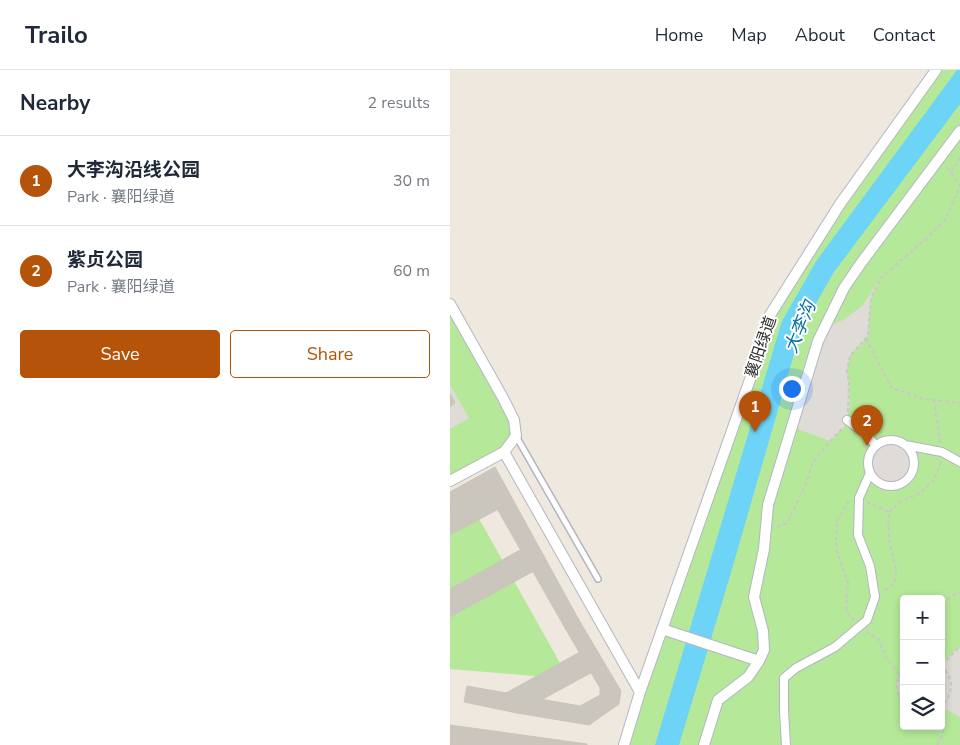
<!DOCTYPE html>
<meta charset="utf-8">
<style>
body{margin:0;font-family:"Nunito Sans","Noto Sans SC",sans-serif;background:#f2f2f3;color:#1f2937}
.controls{position:absolute;right:15px;bottom:15px;display:grid;overflow:hidden;border-radius:5px;box-shadow:0 2px 8px #0003}
.controls button{width:45px;height:45px;display:grid;place-items:center;padding:0;border:0;border-bottom:1px solid #e0e1e3;background:#fff;color:#1f2937;font:25px sans-serif}
.you{position:absolute;left:341px;top:318px;width:18px;height:18px;margin:-12px;border:4px solid #fff;border-radius:50%;background:#1a73e8;box-shadow:0 0 0 8px #1a73e833}
.badge{display:grid;place-items:center;width:32px;height:32px;border-radius:50%;background:#b45309;color:#fff;font-size:16px;font-weight:700}
.pin{position:absolute;translate:-50% -41px;filter:drop-shadow(0 1px 2px #0008)}
.pin::after{content:'';position:absolute;top:26px;width:18px;height:15px;background:inherit;clip-path:polygon(0 0,100% 0,50% 100%)}
.list{margin:0;padding:0;list-style:none}
h2{display:flex;justify-content:space-between;align-items:center;height:65px;margin:0;padding:0 20px;font-size:21px}
h2 small{font-size:16px;font-weight:400;color:#747a83}
.list li{display:grid;grid-template-columns:32px 1fr auto;gap:15px;align-items:center;box-sizing:border-box;height:90px;padding:0 20px;border-top:1px solid #e0e1e3}
.list b{display:block;font-size:19px;white-space:nowrap}
.list p{margin:0;font-size:16px;white-space:nowrap;color:#747a83}
.list em{font-size:16px;font-style:normal;color:#747a83}
.actions{display:flex;gap:10px;padding:15px 20px}
.actions a{flex:1;padding:11px 0;border:1px solid #b45309;border-radius:5px;text-align:center;font-size:18px;color:#b45309}
.actions .main{background:#b45309;color:#fff}
.icon{flex:none;width:28px;height:28px;fill:none;stroke:currentColor;stroke-width:2;stroke-linecap:round;stroke-linejoin:round}
.map{position:relative;flex:none;width:510px;height:675px;overflow:hidden}
header{display:flex;align-items:center;gap:30px;box-sizing:border-box;height:70px;padding:0 25px;background:#fff;border-bottom:1px solid #e0e1e3}
header strong{font-size:24px}
nav{display:flex;gap:28px;margin-inline-start:auto;font-size:18px}
main{display:flex}
aside{flex:1;background:#fff}
.map>svg:first-child{display:block}
.green{fill:#b5e999;fill-rule:evenodd}
.plaza{fill:#dfdbd7}
.water{fill:#6dd3f7}
.building{fill:#cbc6bd;stroke:#cbc4b8}
.lines{fill:none;stroke-linecap:round;stroke-linejoin:round}
.service-casing{stroke:#b3b6c1;stroke-width:8}
.pedestrian-casing{stroke:#b3b6c1;stroke-width:10}
.minor-casing{stroke:#b3b6c1;stroke-width:12}
.path{stroke:#c8c8c8;stroke-width:2;stroke-dasharray:4 2.5;stroke-linecap:butt}
.service{stroke:#fff;stroke-width:5}
.pedestrian{stroke:#fff;stroke-width:8}
.minor{stroke:#fff;stroke-width:10}
.labels{text-anchor:middle;dominant-baseline:central;stroke-width:4;stroke-linejoin:round;paint-order:stroke}
.street-label{font-size:16px;fill:#2d2d2d;stroke:#fff}
.water-label{font-size:18px;font-style:italic;fill:#0572aa;stroke:#fff}
</style>
<header>
<strong>Trailo</strong>
<nav><a>Home</a><a>Map</a><a>About</a><a>Contact</a></nav>
</header>
<main>
<aside>
<h2>Nearby<small>2 results</small></h2>
<ul class="list">
<li><span class="badge">1</span><div><b>大李沟沿线公园</b><p>Park · 襄阳绿道</p></div><em>30 m</em></li>
<li><span class="badge">2</span><div><b>紫贞公园</b><p>Park · 襄阳绿道</p></div><em>60 m</em></li>
</ul>
<div class="actions"><a class="main">Save</a><a>Share</a></div>
</aside>
<div class="map">
<svg width="510" height="675" viewBox="0 0 510 675">
<rect width="100%" height="100%" fill="#efe8df"/>
<!-- green -->
<path class="green" d="M486 0H510V675H174L320 245ZM454 529H491V656H454Z
M0 234 53 328 66 366 54 382 0 411Z
M27 445 119 609 0 599V459Z"/>
<!-- plaza -->
<path class="plaza" d="M431 208 421 228 418 266 400 286 397 301 399 313 400 335 394 357 380 371 342 357 375 257 393 250 412 236Z
M0 315 19 348 0 359Z
M418 393a23 23 0 1 1 46 0a23 23 0 1 1-46 0Z
M507 578H510V647L491 637V595Z
M454 598V634L451 631 447 613Z"/>
<!-- water -->
<path class="water" d="M507 0H510V34L384 202 351 260 280 506 229 675H205L332 251 367 190Z"/>
<!-- building -->
<path class="building" d="M0 323 5 333 0 337Z
M45 397 129 550 115 558 37 421 0 442V422Z
M41 409 56 435 0 465V431Z
M79 475 91 497 0 547V519Z
M129 550 171 621 169 634 139 655 67 643 14 632 17 616 130 636 150 625V618L115 558Z
M139 577 150 598 67 643 56 623Z
M0 655 137 674V675H0Z"/>
<g class="lines">
<defs>
<path id="service" d="M66 366 148 509"/>
<path id="pedestrian" d="M397 350 417 365 426 376
M418 393a23 23 0 1 1 46 0a23 23 0 1 1-46 0Z
M455 375 492 382 510 392
M336 675 334 641V608L346 598 385 577 417 550 425 527 420 496 408 465 409 428 420 403"/>
<path id="minor" d="M0 234 53 328 64 350 66 366 54 382 0 411
M54 382 190 622
M212 559 309 591
M174 675 190 622 304 298 320 245 390 134 486 0
M254 675 268 630 298 607 309 591 314 580 313 561 304 527 314 479 318 435 368 271 394 218 411 193 510 61"/>
</defs>
<!-- service casing -->
<use href="#service" class="service-casing"/>
<!-- pedestrian casing -->
<use href="#pedestrian" class="pedestrian-casing"/>
<!-- minor casing -->
<use href="#minor" class="minor-casing"/>
<!-- path -->
<path class="path" d="M501 102 510 87
M416 269 442 318 474 329 510 333
M484 330 490 373
M398 342 399 313 397 301 400 286 418 266 421 228 431 208 477 168 495 150 510 116 497 97
M399 431 387 451 386 478 398 513 396 541 404 550
M417 432 439 442C438 455 438 469 442 483 445 498 448 498 444 514L434 521
M439 442 450 432 470 423 484 410 491 392
M327 457 337 453 355 416 363 392 380 371 393 358
M491 532 510 522
M416 561 428 569 437 589 449 604
M491 595C504 608 504 624 491 637
M492 595 510 576
M454 597C446 609 444 623 454 634
M487 675 493 664 492 637"/>
<!-- service -->
<use href="#service" class="service"/>
<!-- pedestrian -->
<use href="#pedestrian" class="pedestrian"/>
<!-- minor -->
<use href="#minor" class="minor"/>
</g>
<g class="labels">
<!-- street labels -->
<g class="street-label">
<text transform="translate(311 277) rotate(-71)">襄阳绿道</text>
</g>
<!-- water labels -->
<g class="water-label">
<text transform="translate(350 257) rotate(-68)">大李沟</text>
</g>
</g>
</svg>
<div class="controls">
<button>+</button>
<button>−</button>
<button><svg class="icon" aria-label="layers" viewBox="0 0 24 24"><path d="M12 4l9 5-9 5-9-5zM3 14l9 5 9-5"/></svg></button>
</div>
<div class="you"></div>
<div class="pin badge" style="left:305px;top:362px">1</div>
<div class="pin badge" style="left:417px;top:376px">2</div>
</div>
</main>
